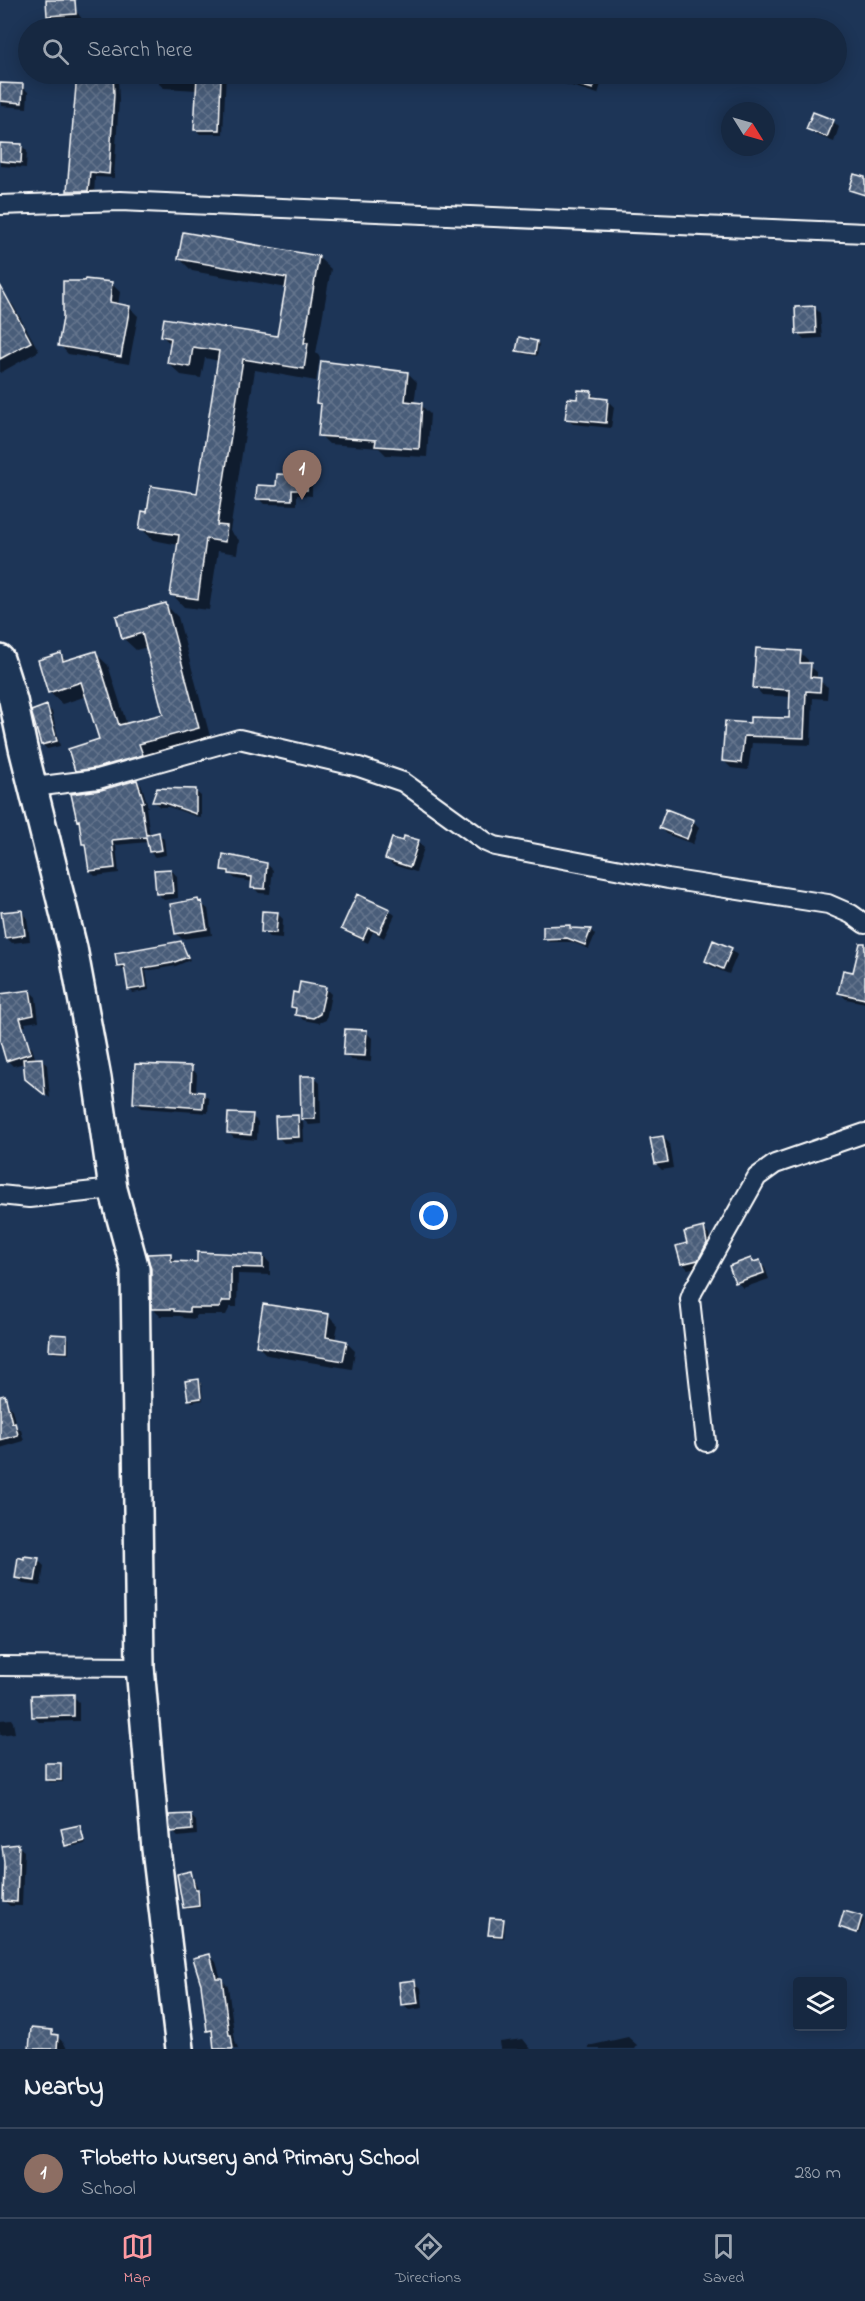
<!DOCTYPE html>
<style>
body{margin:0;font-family:"Indie Flower",sans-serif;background:#1f3048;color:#f1f3f6}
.controls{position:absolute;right:18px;bottom:18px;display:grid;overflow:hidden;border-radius:6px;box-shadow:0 3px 15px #0003}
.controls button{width:54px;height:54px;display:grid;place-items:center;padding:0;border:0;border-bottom:2px solid #35445a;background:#162841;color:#f1f3f6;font:30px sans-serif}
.compass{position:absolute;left:721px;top:102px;width:54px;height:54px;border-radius:50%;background:#162841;box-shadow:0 3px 15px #0003;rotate:127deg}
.you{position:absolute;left:434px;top:1216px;width:21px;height:21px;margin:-15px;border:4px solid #fff;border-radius:50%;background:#1a73e8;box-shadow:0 0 0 9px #1a73e833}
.badge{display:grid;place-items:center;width:39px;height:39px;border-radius:50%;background:#ff9aa2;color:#fff;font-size:20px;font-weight:700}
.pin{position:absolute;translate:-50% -50px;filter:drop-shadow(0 2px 3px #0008)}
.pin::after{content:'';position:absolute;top:32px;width:21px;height:18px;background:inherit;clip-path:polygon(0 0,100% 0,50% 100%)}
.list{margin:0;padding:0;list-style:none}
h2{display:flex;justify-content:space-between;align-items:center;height:78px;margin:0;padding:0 24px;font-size:26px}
h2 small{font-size:20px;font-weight:400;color:#9ea6b1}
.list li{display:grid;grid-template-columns:39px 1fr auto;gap:18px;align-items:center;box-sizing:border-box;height:90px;padding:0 24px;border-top:2px solid #35445a}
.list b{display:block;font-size:22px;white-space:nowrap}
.list p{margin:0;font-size:20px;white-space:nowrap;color:#9ea6b1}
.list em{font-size:20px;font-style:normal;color:#9ea6b1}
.icon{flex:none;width:33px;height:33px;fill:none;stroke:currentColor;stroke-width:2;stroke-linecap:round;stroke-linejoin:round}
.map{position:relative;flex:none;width:865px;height:2049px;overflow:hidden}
.search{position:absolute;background:#162841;box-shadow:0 3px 15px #0003;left:18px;right:18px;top:18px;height:66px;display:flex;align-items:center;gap:15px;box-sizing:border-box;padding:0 21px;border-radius:33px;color:#9ea6b1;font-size:22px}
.sheet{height:168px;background:#162841}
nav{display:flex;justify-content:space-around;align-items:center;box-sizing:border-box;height:84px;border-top:2px solid #35445a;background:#162841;font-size:16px;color:#9ea6b1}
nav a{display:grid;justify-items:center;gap:3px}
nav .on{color:#ff9aa2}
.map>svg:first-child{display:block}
.shadow{fill:#0007}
.building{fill:url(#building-cross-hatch);stroke:#fff;stroke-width:1.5}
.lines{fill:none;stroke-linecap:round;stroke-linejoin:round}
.minor-casing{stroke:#fff;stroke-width:22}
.secondary-casing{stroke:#fff;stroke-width:32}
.minor{stroke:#1d3557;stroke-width:18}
.secondary{stroke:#1d3557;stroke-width:27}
</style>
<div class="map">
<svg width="865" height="2049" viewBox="0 0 865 2049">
<defs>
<pattern id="building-cross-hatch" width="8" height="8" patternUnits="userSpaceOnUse" patternTransform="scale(1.5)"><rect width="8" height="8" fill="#4a5d79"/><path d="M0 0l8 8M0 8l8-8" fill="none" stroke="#65758d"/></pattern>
</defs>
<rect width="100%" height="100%" fill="#1d3557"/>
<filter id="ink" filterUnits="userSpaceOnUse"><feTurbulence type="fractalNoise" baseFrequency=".0167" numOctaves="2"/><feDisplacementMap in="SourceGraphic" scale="12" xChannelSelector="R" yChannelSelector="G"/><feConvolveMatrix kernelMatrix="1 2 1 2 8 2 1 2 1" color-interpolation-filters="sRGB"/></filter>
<g filter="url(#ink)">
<!-- shadow -->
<path class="shadow" d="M48 0H68L82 19 55 21 49 15Z
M78 74H114L118 77 119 100 114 178 95 177 94 196H74L69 191Z
M160 74H226L223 134H200L195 129 198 90 164 88 159 84Z
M560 74H604L598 94 565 84 559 78Z
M0 84 22 86 28 92 27 108 1 106Z
M833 121 839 127 834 142 814 134 808 128Z
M0 144 21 145 27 151 26 168 0 166Z
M318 257 331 269 316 353 320 357 316 381 255 370 230 531 239 540 237 554 218 551 209 610 184 607 172 594 179 545 153 540 141 528 149 514 198 495 219 361 205 358 201 378 181 375 168 363 171 344 162 336 279 338 287 288 192 271 180 259Z
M111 283 120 292 118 305 129 307 138 316 129 364 68 354 60 345Z
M5 296 13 305 39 351 0 373V298Z
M814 307 820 313 822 338 804 339 798 333Z
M537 342 539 344 537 356 520 353 518 350Z
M408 373 417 382 414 404 421 405 430 414 427 457 386 455 379 448 329 444 320 435 322 407 318 403Z
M591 393 597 399 608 401 614 407 611 428 573 424 567 418Z
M306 476 312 482V496L297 495V505L264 504 258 498Z
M165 604 178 617 211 740 89 782 77 770 101 740 87 696 62 704 49 692 61 655 67 661 95 653 108 665 127 725 165 715 147 647 136 650 123 638Z
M801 653 808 660V665L817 672V679L828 687 827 699 813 698 811 745 752 743 748 770 731 768 723 760 751 724 791 720 792 697 762 695 755 687Z
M47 707 52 712 60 746 47 749 43 745 33 712Z
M137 781 142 786 148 807H146L150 836 159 834 164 839 166 855 155 857 150 852 148 842 116 845 119 873 95 876 90 871 87 848 83 843 81 823 78 820Z
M195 791 201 796V818L169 807H160L154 802Z
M693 821 699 827 693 844 666 834 660 828Z
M418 842 424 848 416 872 393 865 387 859 403 843Z
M267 864 273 870 270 894 259 893 253 887V882L236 879 222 869Z
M171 870 177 876 178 898 164 900 158 894Z
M200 903 208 909 212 935 182 939 176 933Z
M389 910 395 915 384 938 373 932 368 943 349 934 343 929Z
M21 911 27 917 30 941 12 943 6 937Z
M277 913 283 919 282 938 269 937 263 931Z
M570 926 573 929 591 930 595 935 589 949 572 942H549L545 938Z
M181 943 190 960 176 966 146 971 149 990 133 993 130 989 126 968 122 969 119 965Z
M731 949 737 955 729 974 712 967 706 961Z
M865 971V1003L846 999 840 993 854 974Z
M325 988 331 994 326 1020 319 1023 303 1020 292 1007Z
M30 991 36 997 39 1021 25 1023 26 1026 0 1030V996Z
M366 1032 372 1038 371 1062 351 1060 345 1054Z
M26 1042 32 1048 36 1060 41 1059 47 1065 50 1098 33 1084 25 1063 13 1066 7 1060Z
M191 1068 197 1074 196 1093H203L209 1099 208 1113 141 1108 135 1102Z
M314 1077 320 1083 321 1124 309 1125 303 1119 304 1142 284 1143 278 1137 297 1117 303 1122 302 1078Z
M252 1116 258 1122 257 1140 234 1138 228 1132Z
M663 1137 669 1143 673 1168 662 1170 656 1164Z
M703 1229 709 1235 712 1249 704 1265 688 1269 682 1263 689 1245Z
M170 1255 178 1263H198L263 1256 270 1263V1275L238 1274 237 1307H230L226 1315H196V1319L183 1318 181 1316H160L153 1309Z
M759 1262 765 1268 769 1279 743 1288 737 1282 754 1263Z
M328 1315 338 1325 335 1340 346 1342 355 1351 352 1369 267 1355 258 1346Z
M67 1336 69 1339V1354L54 1353 51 1351Z
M198 1381 201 1383 203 1400 192 1402 189 1399Z
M6 1403 12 1409 16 1426 21 1430 24 1441 0 1448V1404Z
M20 1559 38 1560 44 1566 41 1586 23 1584 17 1578Z
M73 1696 79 1702V1721L39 1722 33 1716Z
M11 1719 13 1722 15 1733 0 1735V1720Z
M60 1764 63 1767V1782H49L46 1780Z
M190 1815 196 1821 197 1835 178 1837 172 1831Z
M79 1827 85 1844 69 1847 66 1845Z
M18 1846 24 1851 22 1906H10L4 1901Z
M191 1873 200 1893 201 1908 187 1909 184 1907Z
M861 1918 864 1920 859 1934 840 1926Z
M503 1921 505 1923 504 1938 492 1937 490 1934Z
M209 1955 216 1962 221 1979 228 1986 235 2041 238 2049H216L214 2036 209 2030Z
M415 1982 421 1988 423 2008 409 2010 403 2004Z
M51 2031 64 2043 67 2049H30Z
M628 2037 637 2045 634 2049H589L588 2046Z
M523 2039 531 2049H501L500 2042Z"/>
<!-- building -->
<path class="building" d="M46 0H75L76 14 47 16Z
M77 74H113L114 94 109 174 90 172 88 191H67Z
M553 74H597L593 89 552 77Z
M197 76 221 77 219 130H194Z
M0 83 23 84 22 103 0 101Z
M813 112 834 120 827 137 806 129Z
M0 143 22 144 21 163 0 161Z
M854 174 865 177V195L849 190Z
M183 232 319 256 304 343H308L304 369 243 359 217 525 227 526 225 542 206 539 198 599 170 595 179 535 139 529 142 511 147 512 151 486 197 493 219 351 193 347 190 367 167 363 171 338 161 336 164 318 277 336 287 278 178 259Z
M85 279 112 282 110 302 130 306 121 357 58 346 63 318V281H84Z
M0 285 31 342 0 359Z
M815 306 816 333 796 334 795 307Z
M519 337 537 341 535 354 516 351Z
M321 361 408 372 405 401 422 403 419 449 375 446 376 440 318 436 321 404 316 403Z
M578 390 592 391 591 397 608 399 606 423 565 419 568 398 577 399Z
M277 474 307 475V490H292V500L256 499 257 485 276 486Z
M166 603 199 728 139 744 143 755 96 768 75 771 68 749 99 739 81 682 48 693 38 660 61 653 63 661 96 651 119 725 163 714 142 633 122 639 116 616Z
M756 648 801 651 800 663H811L810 677 821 678 820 692 806 691 804 738 744 736 741 763 722 761 725 721 750 723V717L789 718 790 690 753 688Z
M47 705 57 741 41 745 31 711Z
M137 780 144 802H141L146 835 159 832 162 850 149 852 146 837 112 840 115 868 89 871 85 844H82L79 820 77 821 71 794 101 790Z
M157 788 196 789V814L162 802H152Z
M666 809 694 820 687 839 659 828Z
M404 836 419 840 410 867 385 859 392 838 403 841Z
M223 854 267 863 265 889 251 888 252 877 229 874V871L221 870Z
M171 869 173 893 156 894 154 870Z
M357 894 390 909 379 933 368 928 363 939 341 929Z
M198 899 199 902 202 901 207 929 175 934 170 904Z
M22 910 25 935 5 938 1 912Z
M262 911 278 912 276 933 261 932Z
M570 925V928L591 929 585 945 567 938 543 939V926Z
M713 940 732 948 723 969 705 961Z
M181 941 188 957 172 963 143 968 146 987 128 990 124 965 117 966 115 953Z
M860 943H865V999L838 993 843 970 853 972Z
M300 982 326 987 320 1014 313 1018 295 1015 296 1008 291 1007 293 992 298 993Z
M30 990 34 1015 20 1018 31 1053 6 1061 0 1041V994Z
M345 1029 367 1030 365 1056 343 1055Z
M42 1058 45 1095 25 1079 23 1059Z
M135 1064 192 1066 191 1091 204 1092 203 1108 133 1103Z
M300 1076H315V1119H301Z
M228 1113 253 1114 251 1135 227 1133Z
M298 1115 299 1137 276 1138 275 1116Z
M663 1136 668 1162 655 1164 650 1138Z
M704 1227 707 1243 698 1260 681 1264 676 1246 687 1243 684 1232Z
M197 1252 263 1255V1268L231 1267V1301H223L219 1308H189V1312L174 1311V1309H151V1269L147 1254 171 1253V1261L197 1262Z
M751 1258 753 1262 760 1260 764 1273 735 1283 729 1266Z
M263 1304 329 1314 326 1337 347 1341 343 1361 256 1346Z
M50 1334 67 1335V1352L49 1351Z
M199 1379 201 1398 188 1400 185 1381Z
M5 1395 12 1423 15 1422 18 1435 0 1440V1396Z
M24 1556 39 1558 35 1581 15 1578 18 1557 24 1559Z
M74 1694V1716L32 1717 31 1695Z
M45 1763H61V1780H45Z
M191 1814 192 1830 170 1832 169 1815Z
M80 1825 84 1841 65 1846 61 1829Z
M19 1844 17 1902 3 1901 4 1862 2 1846Z
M191 1871 195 1889H198L199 1906 183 1908 177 1874Z
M844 1911 862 1916 857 1933 839 1927Z
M490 1918 504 1919 502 1936 488 1935Z
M210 1954 216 1978H222L229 2035H231L233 2049H214L212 2030 207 2031 201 1984 193 1958Z
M415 1980 418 2003 401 2005 399 1982Z
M31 2028 52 2030V2034L58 2035 57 2049H29Z"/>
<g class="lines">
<defs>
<path id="minor" d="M0 205 120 201 865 233
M34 787 98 779 239 739 359 767 403 782 486 842 495 846 668 879 828 904 851 914 865 924
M0 1195 29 1198 113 1189
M706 1442 690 1299 693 1291 757 1177 775 1164 865 1133
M0 1666 140 1667"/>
<path id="secondary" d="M0 659 13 700 23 748 73 948 97 1078 113 1189 135 1269 140 1667 156 1849 180 2049"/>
</defs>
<!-- minor casing -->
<use href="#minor" class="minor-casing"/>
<!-- secondary casing -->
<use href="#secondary" class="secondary-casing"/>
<!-- minor -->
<use href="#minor" class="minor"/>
<!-- secondary -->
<use href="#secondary" class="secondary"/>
</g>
</g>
</svg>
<div class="controls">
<button><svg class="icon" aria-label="layers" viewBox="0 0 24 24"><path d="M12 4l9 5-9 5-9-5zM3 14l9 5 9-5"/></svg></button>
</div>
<svg class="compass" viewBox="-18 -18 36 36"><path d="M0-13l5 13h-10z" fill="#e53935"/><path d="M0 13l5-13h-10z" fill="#9ea6b1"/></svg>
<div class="you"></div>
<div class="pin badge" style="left:302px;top:500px;background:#8d6e63">1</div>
<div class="search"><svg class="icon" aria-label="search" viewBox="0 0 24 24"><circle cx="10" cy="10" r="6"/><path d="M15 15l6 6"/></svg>Search here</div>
</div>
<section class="sheet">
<h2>Nearby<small></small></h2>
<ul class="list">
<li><span class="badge" style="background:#8d6e63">1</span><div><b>Flobetto Nursery and Primary School</b><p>School</p></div><em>280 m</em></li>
</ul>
</section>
<nav>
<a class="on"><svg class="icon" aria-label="map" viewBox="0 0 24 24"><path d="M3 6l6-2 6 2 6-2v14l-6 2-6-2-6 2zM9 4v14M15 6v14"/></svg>Map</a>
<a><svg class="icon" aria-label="directions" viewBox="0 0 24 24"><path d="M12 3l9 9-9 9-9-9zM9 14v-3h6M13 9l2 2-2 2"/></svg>Directions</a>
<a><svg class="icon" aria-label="saved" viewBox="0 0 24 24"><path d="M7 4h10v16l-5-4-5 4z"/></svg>Saved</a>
</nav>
